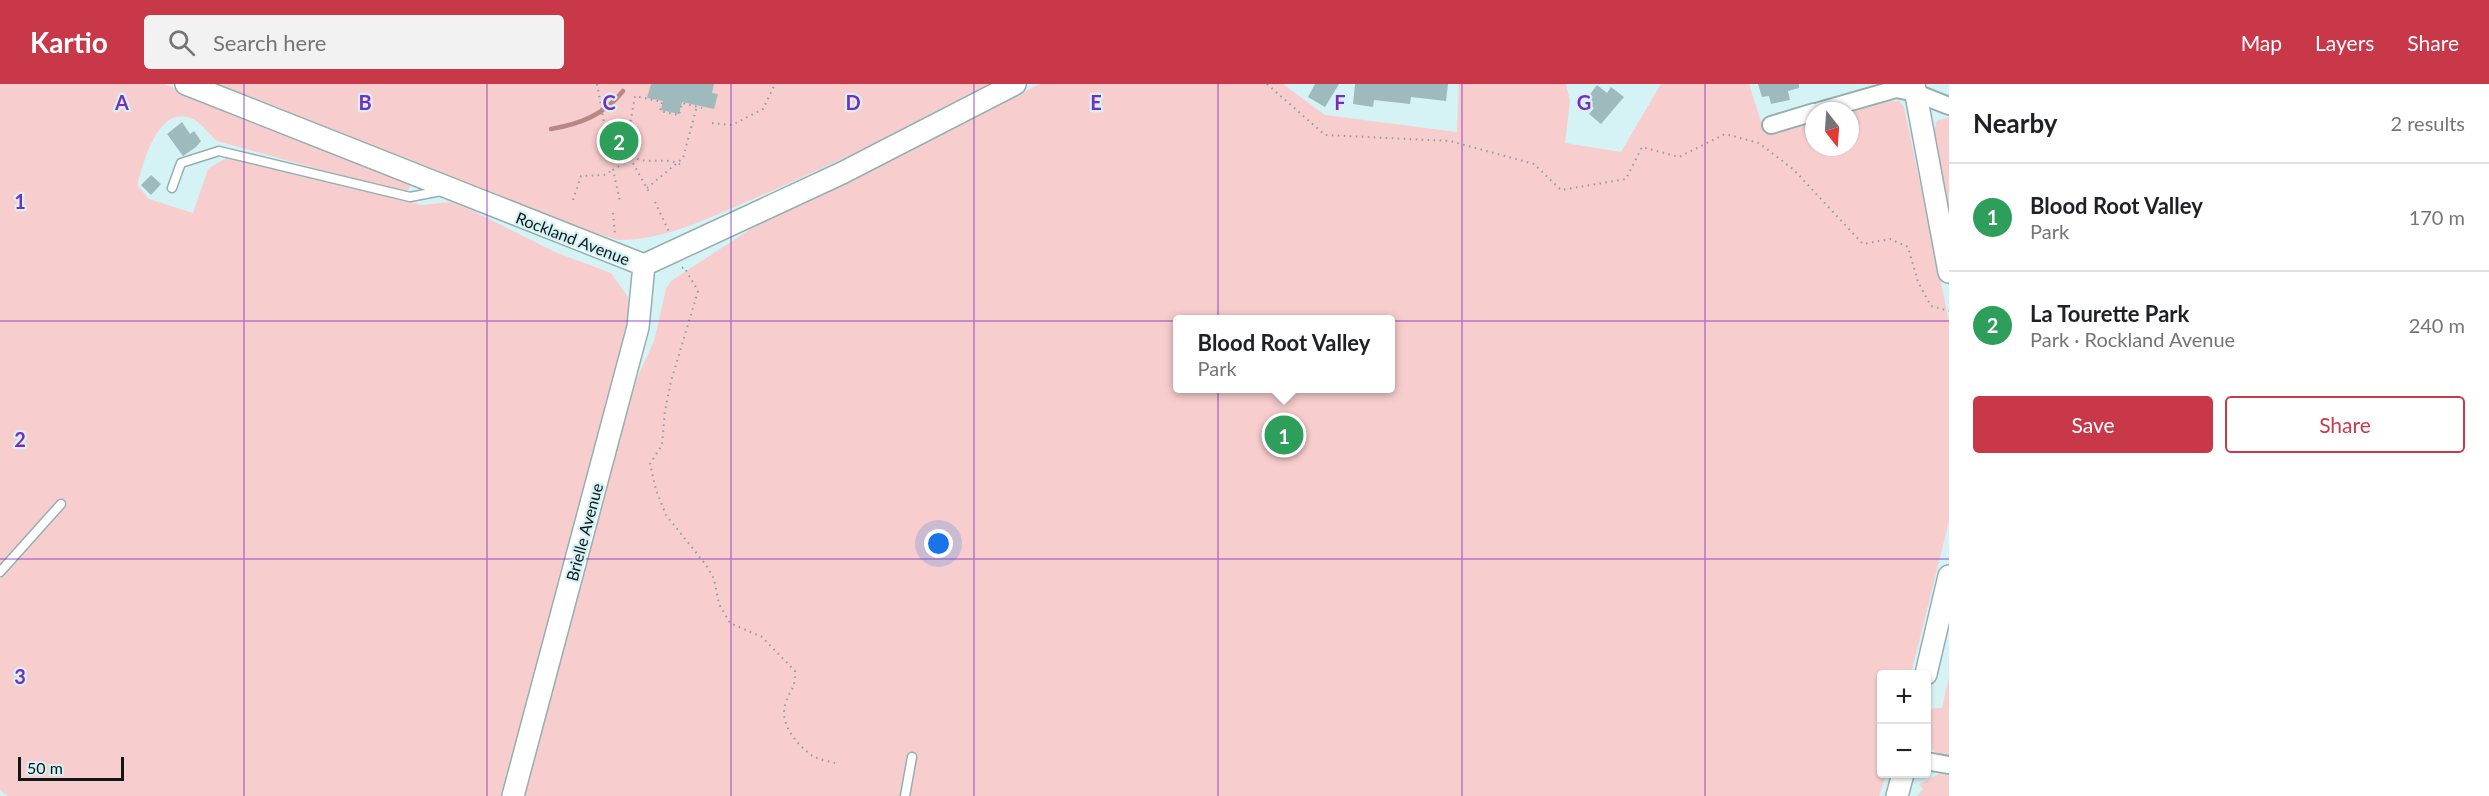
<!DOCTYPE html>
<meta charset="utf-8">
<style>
body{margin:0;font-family:Lato,sans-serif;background:#f2f2f2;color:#202124}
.controls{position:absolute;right:18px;bottom:18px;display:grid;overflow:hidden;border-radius:6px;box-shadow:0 2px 4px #0004}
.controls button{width:54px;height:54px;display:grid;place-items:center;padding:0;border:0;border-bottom:2px solid #e0e0e0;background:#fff;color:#202124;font:30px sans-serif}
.compass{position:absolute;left:1805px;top:18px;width:54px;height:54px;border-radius:50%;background:#fff;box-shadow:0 2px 4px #0004;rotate:163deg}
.scale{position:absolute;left:18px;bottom:15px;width:106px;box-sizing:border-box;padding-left:6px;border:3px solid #0d1719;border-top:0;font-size:16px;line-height:21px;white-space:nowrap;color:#0d1719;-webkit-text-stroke:4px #d5f2f5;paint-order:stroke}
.you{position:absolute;left:939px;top:460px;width:21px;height:21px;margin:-15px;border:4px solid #fff;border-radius:50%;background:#1a73e8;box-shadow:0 0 0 9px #1a73e833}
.badge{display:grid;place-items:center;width:39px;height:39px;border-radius:50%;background:#c93849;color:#fff;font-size:20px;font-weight:700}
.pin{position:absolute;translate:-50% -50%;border:3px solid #fff;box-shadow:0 2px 6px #0006}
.popup{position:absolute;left:1173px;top:231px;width:222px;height:78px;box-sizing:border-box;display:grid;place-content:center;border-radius:6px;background:#fff;filter:drop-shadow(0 2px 4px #0005);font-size:20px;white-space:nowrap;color:#757577}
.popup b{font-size:22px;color:#202124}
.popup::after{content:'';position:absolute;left:50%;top:100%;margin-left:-12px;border:12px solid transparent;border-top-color:#fff}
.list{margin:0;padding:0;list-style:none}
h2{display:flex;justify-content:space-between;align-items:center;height:78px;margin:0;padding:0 24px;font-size:26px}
h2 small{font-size:20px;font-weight:400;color:#757577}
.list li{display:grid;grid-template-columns:39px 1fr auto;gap:18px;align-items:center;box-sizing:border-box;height:108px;padding:0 24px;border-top:2px solid #e0e0e0}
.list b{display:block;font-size:22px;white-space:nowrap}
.list p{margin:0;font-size:20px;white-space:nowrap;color:#757577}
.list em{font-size:20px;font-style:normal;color:#757577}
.actions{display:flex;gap:12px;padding:18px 24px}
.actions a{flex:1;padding:14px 0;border:2px solid #c93849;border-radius:6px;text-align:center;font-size:21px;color:#c93849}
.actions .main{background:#c93849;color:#fff}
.icon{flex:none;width:33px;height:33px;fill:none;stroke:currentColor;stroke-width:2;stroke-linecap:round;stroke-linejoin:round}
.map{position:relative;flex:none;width:1949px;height:712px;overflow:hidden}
header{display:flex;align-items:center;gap:36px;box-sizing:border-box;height:84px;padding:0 30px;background:#c93849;color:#fff}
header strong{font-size:28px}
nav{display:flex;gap:33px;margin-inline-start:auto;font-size:21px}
.search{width:420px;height:54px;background:#f2f2f2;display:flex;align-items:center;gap:15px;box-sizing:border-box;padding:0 21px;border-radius:6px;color:#757577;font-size:22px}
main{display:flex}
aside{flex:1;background:#fff}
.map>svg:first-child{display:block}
.green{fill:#f7cecd;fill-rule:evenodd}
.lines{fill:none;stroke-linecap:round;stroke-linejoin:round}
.stream{stroke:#ba8787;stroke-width:4.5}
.building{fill:#9fbabd}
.service-casing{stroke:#94afb2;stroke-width:11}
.minor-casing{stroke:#94afb2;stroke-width:20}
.tertiary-casing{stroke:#94afb2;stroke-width:24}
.path{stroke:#8a9fa2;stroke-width:2;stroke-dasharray:1.5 4.5;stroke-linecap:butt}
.service{stroke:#fff;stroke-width:8}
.minor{stroke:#fff;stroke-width:16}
.tertiary{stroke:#fff;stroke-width:21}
.grid{fill:none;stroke:#7b2cbf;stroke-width:1.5;stroke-opacity:0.55}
.labels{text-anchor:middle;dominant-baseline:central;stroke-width:4.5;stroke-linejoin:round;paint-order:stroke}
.street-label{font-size:16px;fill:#0d1719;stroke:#d5f2f5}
.grid-label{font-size:20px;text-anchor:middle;font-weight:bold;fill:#7b2cbf;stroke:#d5f2f5;stroke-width:4.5;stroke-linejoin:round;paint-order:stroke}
</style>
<header>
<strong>Kartio</strong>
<div class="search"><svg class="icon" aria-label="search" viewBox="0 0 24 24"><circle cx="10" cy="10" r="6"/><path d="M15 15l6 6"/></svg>Search here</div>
<nav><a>Map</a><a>Layers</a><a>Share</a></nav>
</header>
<main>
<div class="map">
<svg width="1949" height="712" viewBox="0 0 1949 712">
<rect width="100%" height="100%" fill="#d5f2f5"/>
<!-- green -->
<path class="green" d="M0 0H164L393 91 411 101 408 106 401 108 217 57C210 51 201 39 193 35 158 19 144 78 137 101L149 115 193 129 208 85 226 74 422 121 451 118 471 126 555 168 611 189 628 213 629 232 624 266 504 712H8L0 706Z
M208 0H994C914 40 835 80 753 115 711 133 664 157 618 156L549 134Z
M1040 0H1283L1325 31 1457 48 1459 0H1566L1570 17 1565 59 1621 68 1661 0H1749L1765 50 1814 37V63H1850V27L1887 17H1899L1904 23 1949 237V437L1911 590H1882V690H1886L1879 712H522L629 312 654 257 666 205 671 197 778 127ZM1178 236H1390V304H1178Z
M1949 33V132C1945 111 1927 55 1937 37Z
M1949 593V672L1937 669 1927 661 1926 629 1934 624H1942Z
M1939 690 1949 691V712H1917L1923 705 1919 700Z"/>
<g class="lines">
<!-- stream -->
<path class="stream" d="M551 45C580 40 604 31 623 7"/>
</g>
<!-- building -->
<path class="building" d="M651 0H714L712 9 718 10 714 25 682 18 679 30 661 26 663 17 647 14Z
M1315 0H1339L1325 23 1308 13Z
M1355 0H1448L1446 17 1411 13 1410 20 1374 16 1373 23 1353 20Z
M1758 0H1799V4L1788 7 1790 16 1771 20 1769 12 1762 13Z
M1597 1 1607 9 1611 3 1624 13 1601 40 1589 30 1594 24 1585 17Z
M182 38 190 50 194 47 201 57 196 63 183 72 167 50Z
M151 91 161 100 151 111 141 101Z"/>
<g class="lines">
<defs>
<path id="service" d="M172 104 181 79 219 67 410 113 441 107
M0 488 61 420
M905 712 912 673"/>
<path id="minor" d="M1819 27 1896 5 1916 9 1949 22
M1771 41 1814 28
M1926 677 1949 681"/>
<path id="tertiary" d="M186 0 644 181 842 89 1015 0
M1914 0 1949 188
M1926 590 1949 492
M513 712 638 243 644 181
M1897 712 1903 690"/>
</defs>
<!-- service casing -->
<use href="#service" class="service-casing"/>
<!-- minor casing -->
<use href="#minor" class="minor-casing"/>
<!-- tertiary casing -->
<use href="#tertiary" class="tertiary-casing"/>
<!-- path -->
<path class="path" d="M597 0 605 44 615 52 632 54
M1267 0 1325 51 1450 57 1534 80 1561 106 1626 95 1642 63 1679 73 1725 50 1759 59 1794 86 1863 160 1890 155 1908 163 1918 198 1931 222 1949 227
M712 39 732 41 763 25 775 0
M632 72C646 83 670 70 683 83
M630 74 649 108
M626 77 633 67 630 41 635 12 662 18 660 27 679 31 682 19 702 24
M619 82 613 86 620 117
M647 104 683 74 697 22
M573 116 581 92 604 91 613 86
M655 118 669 148
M613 129 615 150
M682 184 684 183 698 207 671 297 665 327 662 361 650 380 656 406 666 431 706 481 714 495 719 520 730 539 762 553 795 587C795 607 791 603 786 618 778 638 796 661 813 672 819 676 828 677 835 679"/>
<!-- service -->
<use href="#service" class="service"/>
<!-- minor -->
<use href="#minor" class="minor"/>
<!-- tertiary -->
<use href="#tertiary" class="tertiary"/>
</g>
<!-- grid -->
<path class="grid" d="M244 0V712M487 0V712M731 0V712M974 0V712M1218 0V712M1462 0V712M1705 0V712M0 237H1949M0 475H1949"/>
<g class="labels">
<!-- street labels -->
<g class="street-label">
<text transform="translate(573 154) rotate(21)">Rockland Avenue</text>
<text transform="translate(584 448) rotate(-75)">Brielle Avenue</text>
</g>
</g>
<g class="grid-label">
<text x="122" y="26">A</text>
<text x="365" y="26">B</text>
<text x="609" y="26">C</text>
<text x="853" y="26">D</text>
<text x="1096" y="26">E</text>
<text x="1340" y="26">F</text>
<text x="1584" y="26">G</text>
<text x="20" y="125">1</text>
<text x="20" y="363">2</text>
<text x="20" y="600">3</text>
</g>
</svg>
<div class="controls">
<button>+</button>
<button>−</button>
</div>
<svg class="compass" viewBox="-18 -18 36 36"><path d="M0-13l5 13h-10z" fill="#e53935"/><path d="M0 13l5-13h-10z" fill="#757577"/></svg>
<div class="scale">50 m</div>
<div class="you"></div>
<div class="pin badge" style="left:1284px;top:351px;background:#2e9e5b">1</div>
<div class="popup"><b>Blood Root Valley</b>Park</div>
<div class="pin badge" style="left:619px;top:57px;background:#2e9e5b">2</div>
</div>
<aside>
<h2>Nearby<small>2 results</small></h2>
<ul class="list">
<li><span class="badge" style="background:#2e9e5b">1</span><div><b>Blood Root Valley</b><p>Park</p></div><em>170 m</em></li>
<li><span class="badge" style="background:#2e9e5b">2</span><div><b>La Tourette Park</b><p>Park · Rockland Avenue</p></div><em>240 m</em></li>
</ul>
<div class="actions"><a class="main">Save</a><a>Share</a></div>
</aside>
</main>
